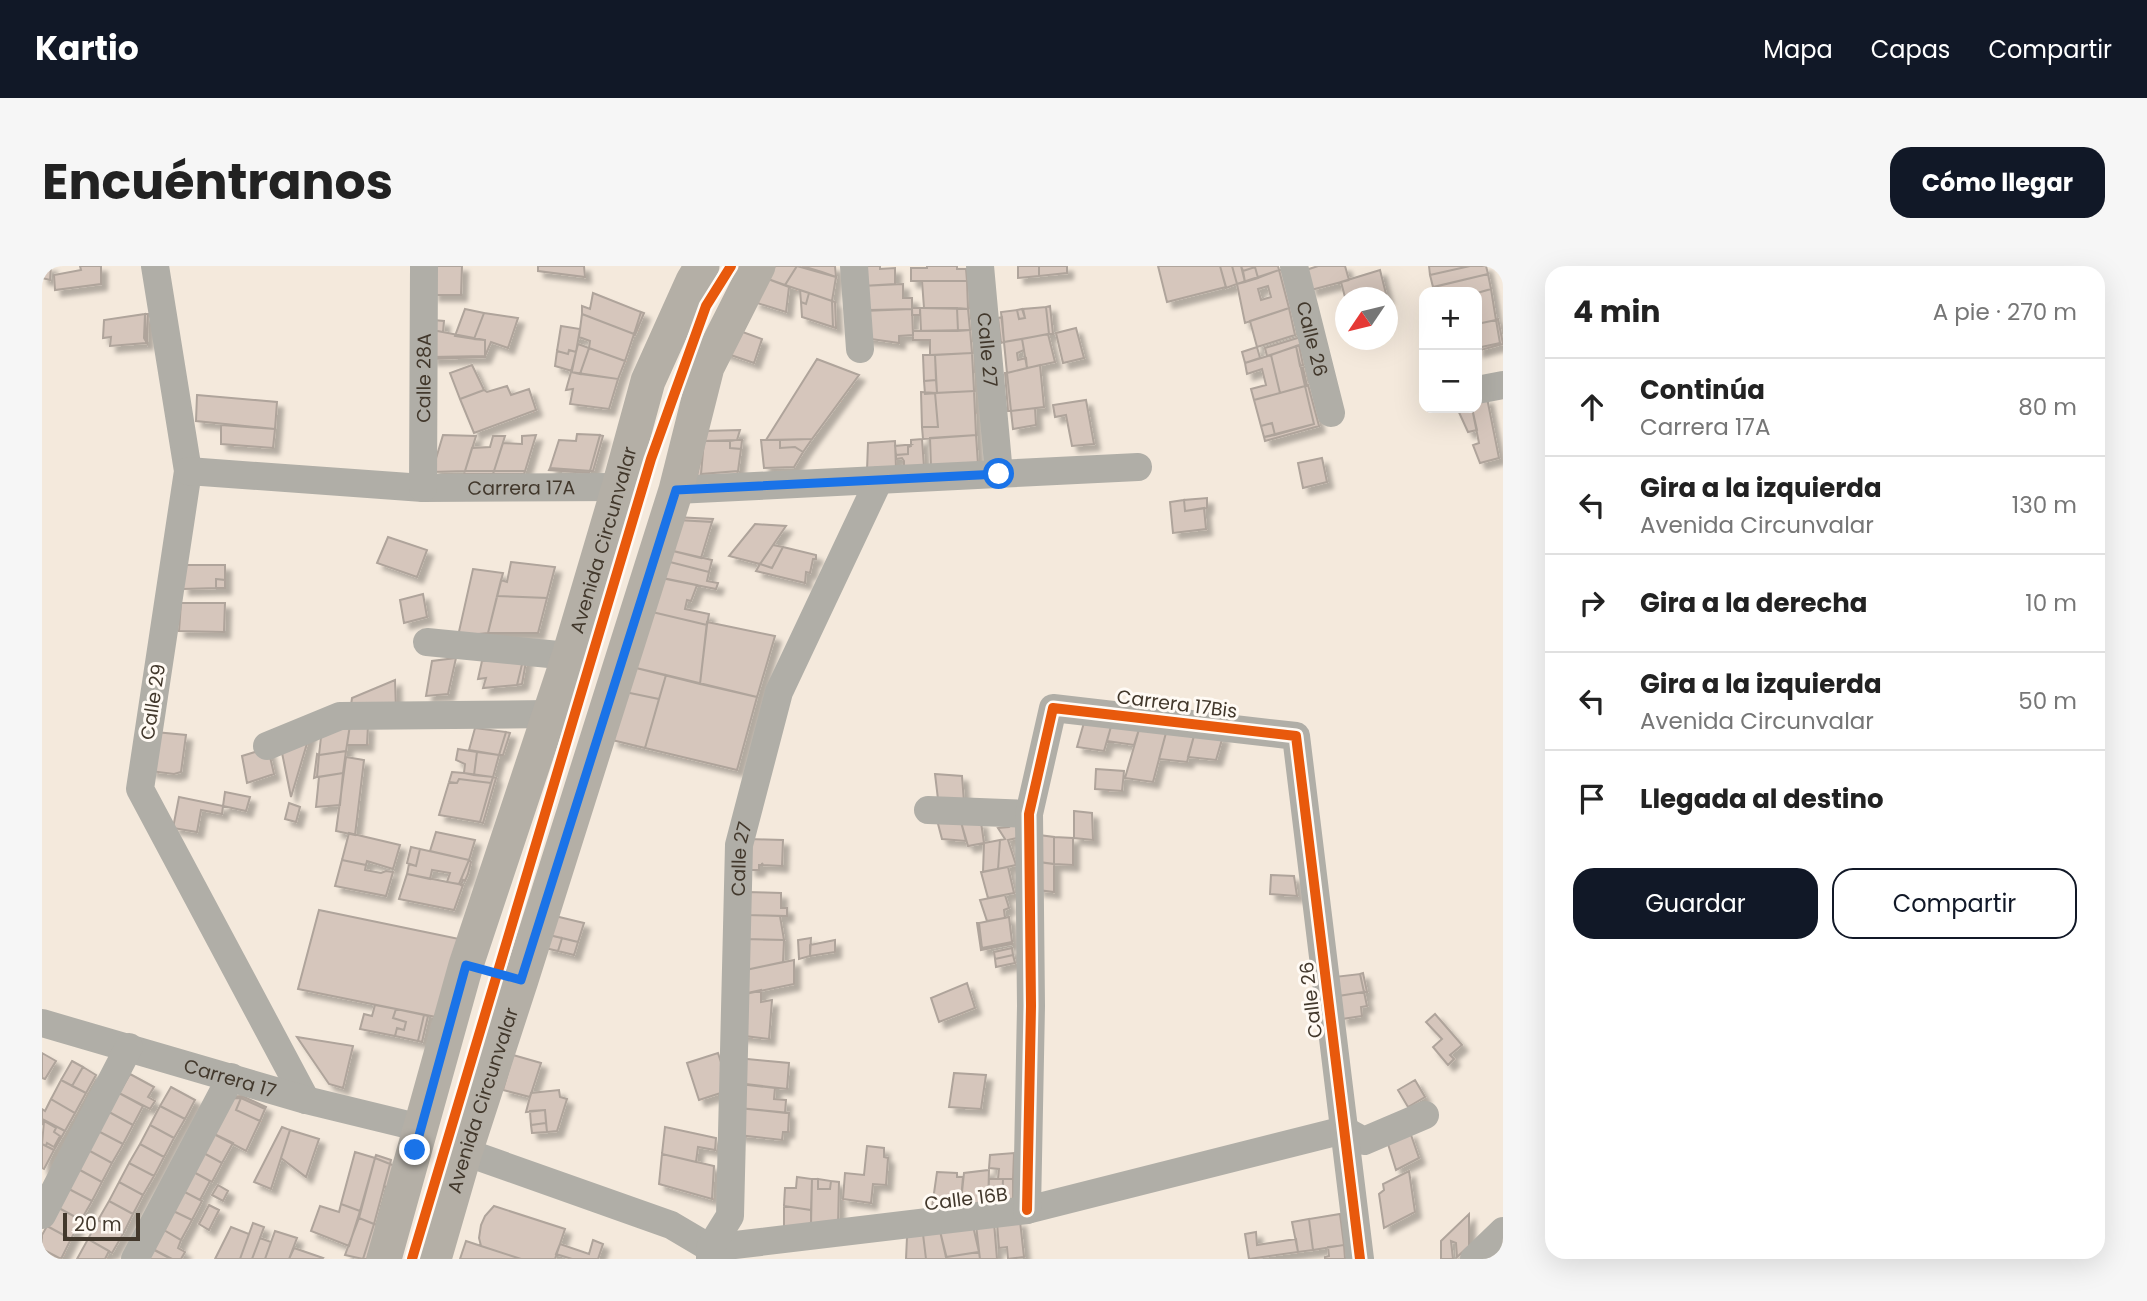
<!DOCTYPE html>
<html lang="es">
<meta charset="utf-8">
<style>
body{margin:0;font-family:Poppins,sans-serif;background:#f6f6f6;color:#222}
.controls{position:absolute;right:21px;top:21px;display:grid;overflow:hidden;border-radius:14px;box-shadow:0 7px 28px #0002}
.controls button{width:63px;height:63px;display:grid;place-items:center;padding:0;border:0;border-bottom:2px solid #e0e0e0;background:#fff;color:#222;font:35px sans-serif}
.compass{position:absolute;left:1293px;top:21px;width:63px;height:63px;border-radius:50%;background:#fff;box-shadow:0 7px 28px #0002;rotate:235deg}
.scale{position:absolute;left:21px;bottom:18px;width:77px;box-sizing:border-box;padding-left:7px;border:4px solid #42382c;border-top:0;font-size:19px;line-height:24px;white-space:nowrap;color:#42382c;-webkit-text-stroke:5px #fffaf4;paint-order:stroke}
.stop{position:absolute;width:21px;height:21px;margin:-16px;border:5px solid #1a73e8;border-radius:50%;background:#fff}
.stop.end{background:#1a73e8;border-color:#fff;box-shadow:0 2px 7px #0008}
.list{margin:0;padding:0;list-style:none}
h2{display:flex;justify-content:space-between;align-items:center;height:91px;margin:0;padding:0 28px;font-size:30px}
h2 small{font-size:23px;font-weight:400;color:#767676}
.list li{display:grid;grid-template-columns:46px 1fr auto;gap:21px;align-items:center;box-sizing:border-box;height:98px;padding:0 28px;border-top:2px solid #e0e0e0}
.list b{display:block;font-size:26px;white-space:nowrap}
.list p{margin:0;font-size:23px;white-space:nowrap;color:#767676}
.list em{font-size:23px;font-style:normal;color:#767676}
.actions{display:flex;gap:14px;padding:21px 28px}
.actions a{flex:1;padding:16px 0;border:2px solid #111827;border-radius:21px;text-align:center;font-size:24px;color:#111827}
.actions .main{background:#111827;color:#fff}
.icon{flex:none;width:38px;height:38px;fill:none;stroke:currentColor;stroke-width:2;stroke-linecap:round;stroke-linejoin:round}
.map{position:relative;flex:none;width:1461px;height:993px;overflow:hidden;border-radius:21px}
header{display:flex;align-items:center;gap:42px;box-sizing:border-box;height:98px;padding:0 35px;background:#111827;color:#fff}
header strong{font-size:33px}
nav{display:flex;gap:38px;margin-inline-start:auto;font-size:24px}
.intro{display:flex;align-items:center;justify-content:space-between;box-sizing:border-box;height:168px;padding:0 42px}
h1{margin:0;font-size:49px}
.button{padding:18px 32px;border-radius:21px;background:#111827;color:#fff;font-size:24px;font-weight:700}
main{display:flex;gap:42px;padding:0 42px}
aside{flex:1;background:#fff;border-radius:21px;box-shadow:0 7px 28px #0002}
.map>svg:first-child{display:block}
.building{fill:#d6c6bc;stroke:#afa49b;stroke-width:2;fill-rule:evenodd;filter:url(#shadow)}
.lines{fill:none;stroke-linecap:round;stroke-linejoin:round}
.minor{stroke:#b0aea7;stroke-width:28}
.major{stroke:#b4afa6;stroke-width:35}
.cycleway-casing{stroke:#fffaf4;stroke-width:15}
.cycleway{stroke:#e8590c;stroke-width:10}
.route{stroke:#1a73e8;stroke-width:9}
.labels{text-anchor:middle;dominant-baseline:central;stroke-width:6;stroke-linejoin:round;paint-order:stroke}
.street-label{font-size:19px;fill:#42382c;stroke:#fffaf4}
</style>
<header>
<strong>Kartio</strong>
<nav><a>Mapa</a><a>Capas</a><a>Compartir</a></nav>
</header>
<div class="intro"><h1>Encuéntranos</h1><a class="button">Cómo llegar</a></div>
<main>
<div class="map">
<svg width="1461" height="993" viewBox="0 0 1461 993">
<defs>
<filter id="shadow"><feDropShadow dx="6" dy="6" stdDeviation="2" flood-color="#0004"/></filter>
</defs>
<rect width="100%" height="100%" fill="#f4e9dc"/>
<!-- building -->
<path class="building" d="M0 0H9L8 14 0 12Z
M38 0H59V18L13 24 12 9 39 4Z
M392 0H420L419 29H391Z
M496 0H542L543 11 496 5Z
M733 0H755L743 19 726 13Z
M755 0 794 11 790 35 743 19Z
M760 0H793L794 11 780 6Z
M820 0H838V3L853 2V18L820 20Z
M885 0H915V3H924L925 15H869V2H885Z
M976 0H997V10L976 12Z
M997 0H1025V7L997 10Z
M1116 0H1178L1184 21 1125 36Z
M1178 0H1190L1195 18 1184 22Z
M1190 0H1199L1203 16 1195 18Z
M1199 0H1236L1237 4 1216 12 1213 1 1201 5Z
M1276 0H1303L1307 14 1269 24 1264 4Z
M1387 0H1428L1388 9Z
M1428 0H1444L1446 8 1391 21 1388 9Z
M1213 1 1216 12 1203 16 1201 5Z
M1237 4 1247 42 1203 57 1195 18ZM1226 20 1229 31 1219 34 1216 23Z
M1237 4H1240L1250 41 1247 42Z
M1338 4 1345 32H1304V35L1299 16Z
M1446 8 1449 23 1435 27 1397 26 1396 20Z
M726 13 747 21 744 46 712 36Z
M880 15H925L926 43 882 42Z
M861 18V32H870V43L827 44 820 20Z
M1449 23 1454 54 1435 58V27Z
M758 24 767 27 764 38 759 36Z
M551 27 599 46 592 68 540 48V40L548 43Z
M767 27 790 35 791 61 760 51 759 36 764 38Z
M790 35 793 36 794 62 791 61Z
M1008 40 1011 68H1007L1004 41Z
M1004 41 1007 68 962 76 959 46 975 44 977 53 983 52 981 43Z
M870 42H878V49H870Z
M878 42H915L916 65H879Z
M915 42 926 43 928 64 916 65Z
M1247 42 1253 69 1215 81 1208 55Z
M423 43 442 47 432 73 413 70Z
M870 43 871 69 857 70V77L822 72 821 45Z
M980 43 983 52 977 53 975 44Z
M599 46 602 47 593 69 592 68Z
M442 47 476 52 466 82 449 76 443 90V74L432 73Z
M103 48 104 77 68 80 69 71 61 72 62 54Z
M103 48H106L105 77 102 72Z
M540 48 592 68 583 95 547 82 548 75 537 71Z
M960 51 962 76 959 77 956 52Z
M1456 53 1461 78 1435 85V82L1458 77 1454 54Z
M391 54 402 55 401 66 390 64Z
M1454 54 1458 77 1435 82V58Z
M519 60 538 63 534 86 527 84 526 88 515 85Z
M687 61 720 73 712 97 680 86Z
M1034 62 1042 92 1021 97 1014 67Z
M390 64 443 74V90L389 91Z
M928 64 930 87 888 89V74H871V65Z
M1006 68 1013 96 985 102 980 73Z
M1262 70 1265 77 1225 90 1223 82Z
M980 73 982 84 975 87 976 94 984 92 985 102 965 107 962 76Z
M536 78 547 82 538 108 529 106Z
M1257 79 1261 99 1258 100 1254 80Z
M1254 80 1263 120 1238 127 1229 89Z
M1215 81 1218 92 1203 97 1200 86Z
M547 82 583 95 576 113 538 108Z
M527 84 534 86 530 105 513 100 515 85 526 88Z
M930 87 932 125 895 127 893 89Z
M881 89H893L894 114 882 115Z
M1229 89 1238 127 1212 134 1209 123 1224 119 1220 103 1205 108 1203 97Z
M443 90V91L389 93V91Z
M775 93 817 109 770 173 724 174Z
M430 99 442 124 418 133 408 107Z
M998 99 1002 141 969 145 965 107Z
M1259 102H1261L1265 120H1263Z
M529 106 576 113 567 143 528 138 531 123 524 124Z
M963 107H965L969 145H966Z
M894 114 895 127 883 128 882 115Z
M1266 119 1277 160 1223 175 1222 171 1272 158 1263 120Z
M465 120 469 129 487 123 494 144 432 167 418 133 442 124 445 126Z
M1263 120 1272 158 1233 169 1230 157 1219 160 1212 134Z
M932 125 934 169 881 173 880 161H896L893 127Z
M879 126 893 127 896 161H880Z
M155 129 235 136 233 163 154 155Z
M1445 132 1457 192 1438 197 1431 179 1437 177 1430 142H1435V134Z
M1044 134 1052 178 1030 180 1024 149 1013 151 1011 139Z
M993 142 994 159 971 163 969 145Z
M1415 142H1430L1435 164 1426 166Z
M1230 157 1233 169 1222 171 1219 160Z
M179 159 233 163 231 182 179 178Z
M698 164 695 174 662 175V165Z
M535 168 558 169 548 205 508 202 517 174 534 175Z
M401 169 434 170 423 205 390 206Z
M494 169 483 205H452L461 177 480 178V170Z
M558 169 561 170 551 205H548Z
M934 169 936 198 889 201 888 172Z
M451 170H463L452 205H423L430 182 448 181Z
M770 173 761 186 753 181 738 182V174Z
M880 173 882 201H862V195L860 192 854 193V189L866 188V181L869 180V174Z
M695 174H700L699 183 688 182V175Z
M719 174H738V182L753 181 761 186 752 201 722 202Z
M662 175 659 208 696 205 695 209 655 210Z
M662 175H688V182L699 183 696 205 659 208Z
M853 175 854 203 825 205 826 177Z
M863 179H869L866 181V188L854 189 853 180Z
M1280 192 1285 216 1261 222 1256 197Z
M508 202 548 205 547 207 507 204Z
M423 205H452L451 208H422Z
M452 205H483L482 208H451Z
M1165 232V242L1143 245 1142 234Z
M1142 234 1143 245 1162 242 1164 263 1131 267 1128 236Z
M633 251 671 253 670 256 635 254Z
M635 254 670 256 659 292 627 284Z
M713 258 744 260 718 298 687 290Z
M346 271 385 284 375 311 335 297Z
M731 279 741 281 730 302 718 298Z
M741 281 774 289V293H771L768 307 764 306 763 317 714 305 718 298 730 302Z
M627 284 670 294 667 306 624 295Z
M624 295 667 306 665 315 676 317 674 323 619 312Z
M469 296 513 301 505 332 455 330 459 314 465 316Z
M141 299H183V314L174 313V322L141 323Z
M431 303 461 307 446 367 416 370Z
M616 311 655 319 649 335 645 334 643 343 667 348 665 359 606 345Z
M174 313 183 314V322H174Z
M381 328 385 351 362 357 358 334Z
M455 330 505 332 496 367H446Z
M139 337H183L182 366 137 365Z
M606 345 665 359 658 418 590 401Z
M665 356 733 370 715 431 658 418Z
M482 390 475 419 441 422 444 412 436 413 440 395Z
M482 390H485L480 418 475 419Z
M414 392 406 428 384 430 390 395Z
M590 401 624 409 617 433 583 426Z
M624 409 715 431 695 504 603 482Z
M353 414 354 444 309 439 310 432Z
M583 426 617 433 603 482 570 474Z
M1043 453 1070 457 1062 485 1035 481Z
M1070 457 1098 460 1092 479 1065 475Z
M308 459 304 485 277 489 280 462Z
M308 459H326L325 479H305Z
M1098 460 1125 463 1111 516 1083 512Z
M433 462 464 466 457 489 427 484Z
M1125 463 1153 466 1145 496 1117 493Z
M269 464 249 531 238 477Z
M113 466 144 469 139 506 132 508 108 505Z
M464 466 468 467 461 489H457Z
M1153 466 1181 470 1174 494 1146 491Z
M226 482 232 508 205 517 200 490Z
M416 483 435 486 432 509 422 507 423 498 414 494Z
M304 485 301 507 275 511 277 489Z
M435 486 457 489 451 511 432 509Z
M275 488 277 489 275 511 272 512Z
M304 491 322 494 313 569 294 565Z
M1054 503 1082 505 1080 525 1053 523Z
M410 506 422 507 451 511 449 517 417 513 415 517 407 516Z
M301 507 298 539 274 541 277 511Z
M893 508 920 510 922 536 896 533Z
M451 511 454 512 441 557 438 556Z
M417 513 449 517 438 556 397 549 407 516 415 517Z
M183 526 208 531 204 545 181 540Z
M137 531 181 540 180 548 159 544 155 566 131 562Z
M247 537 258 541 254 556 243 553Z
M1032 545 1050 547 1051 574 1032 572Z
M895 554 919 556 924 575 900 573Z
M974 555 975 572 966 574 974 599 956 603 958 574 963 573 956 562 967 561Z
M919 556H939L942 577 926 580Z
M394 566 433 574 427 594 388 585Z
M307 567 358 579 351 603 325 595 324 599 300 594Z
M997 569 1012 571V598L997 596Z
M1012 571 1031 572V599L1012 598Z
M704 573 741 574 740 600 721 599 720 597V599H717V604H708Z
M958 574 956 603 941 606 942 577Z
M369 581 378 583 374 600 365 597Z
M378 583 427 594 417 618 405 616 408 607 390 604 388 613 365 608 367 598 374 600Z
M300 594 324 599 323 604 339 607 344 605 351 606 344 630 293 620Z
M427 594 429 596 426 608 423 615 421 614 419 619 417 618Z
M997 596 1012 598V626L996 624Z
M966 601 972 627 946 632 939 606Z
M365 608 421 619 412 644 357 633Z
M1229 609 1252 610 1255 630 1228 628Z
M705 626 739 627V642H745V650L704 649Z
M963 629 967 642 962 644 963 652 945 655 938 634Z
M277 644 417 673 394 751 256 723Z
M704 649 738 650 742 674 704 673Z
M513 650 542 657 536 676 507 669Z
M967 651 970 676 940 682 937 657Z
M935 657H937L940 682 970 676V678L939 684Z
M507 669 520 672 516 685 503 682Z
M520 672 536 676 532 689 516 685Z
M769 672 768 690 757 693 756 674Z
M700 673 742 674 741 696 699 705Z
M793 674V686L768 690V679Z
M970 682 971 689 953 693 952 686Z
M971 689 973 697 954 701 953 693Z
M752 694V718L698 729 699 705Z
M1321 707 1325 726H1322L1318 708Z
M1318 708 1322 726 1296 730 1292 711Z
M925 717 933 742 897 756 889 732Z
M719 724V736L730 734 727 773 695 769 696 729Z
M1322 726 1325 740 1319 741 1320 750 1300 753 1296 730Z
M333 739 354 743 351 752 364 756 362 764 355 762 353 770 318 763 322 748 330 750Z
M354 743 382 749 376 775 353 770 355 762 362 764 364 756 351 752Z
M1393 748 1420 779 1408 789 1412 793 1406 799 1391 781 1400 773 1384 756Z
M382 749 386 750 380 776 376 775Z
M255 771 311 780 301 822 287 818Z
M0 787 14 795 3 813 0 812Z
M676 787 688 824 657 834 645 797Z
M471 789 499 797 488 831 461 824Z
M695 792 747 797 745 823 695 817Z
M30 795 41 801 30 820 19 814Z
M41 801 54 809 44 827 30 820Z
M912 807 944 809 939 843 907 841Z
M88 808 112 821 106 831 113 835 108 843 77 827Z
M19 814 44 827 33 847 9 833Z
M1373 814 1383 831 1366 841 1356 824Z
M697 818 733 822 732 833 744 834 743 847 697 842Z
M129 821 153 834 143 853 118 840Z
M517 824 518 831 525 833 515 865 505 866 503 844 484 846 489 827Z
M77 827 101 840 91 859 67 846Z
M200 830 224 841 223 843 199 832 182 833 180 831Z
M199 832 194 844 218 855 204 885 166 865 182 833Z
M199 832 223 843 218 855 194 844Z
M9 833 33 847 23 865 0 853V843L3 845Z
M118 840 143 853 132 872 108 859Z
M697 842 747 847 746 866H741L740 874 696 869Z
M503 844 504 857 489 859 488 845Z
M67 846 91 859 81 878 56 865Z
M0 853 23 865 12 884 4 880 5 877 12 881 18 870 12 866 14 862 2 855 0 858Z
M2 855 14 862 12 866 18 870 12 881 5 877 4 880 0 878Z
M504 857 505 866 490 867 489 859Z
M108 859 132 872 122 891 98 878Z
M240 861 248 864 229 923 212 916Z
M623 861 674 872 673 884 656 881 654 896 620 888Z
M248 864 277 873 264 911 239 892Z
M56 865 81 878 70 897 46 884Z
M166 865 191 877 180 897 156 884Z
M1368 866 1377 892 1354 904 1346 878Z
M0 878 12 884 2 903 0 902Z
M98 878 122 891 112 910 87 897Z
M825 880 842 882V891L846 892 844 919 831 918 829 937 801 933 803 907 822 909Z
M46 884 70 897 60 916 36 903Z
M156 884 180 897 170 916 146 903Z
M313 886 333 892 318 945 299 938Z
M972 887 971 913H956L957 903 947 902 948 889Z
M620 888 672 900 670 933 617 918Z
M334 889 349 894 348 898 333 892Z
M333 892 348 898 332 958 317 952Z
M87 897 112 910 101 929 77 916Z
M348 898 353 900 347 922 342 920Z
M36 903 60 916 50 935 25 922Z
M146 903 168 915 158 934 135 922Z
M947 904 946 940 918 945 922 907Z
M1367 905 1373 946 1342 962 1337 928 1342 924 1341 918Z
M895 906 915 907V911H921L918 945 889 948Z
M755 911 770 913 769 944 742 940 743 922H754Z
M770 913H776V923H788L789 915 797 916 796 958 769 959Z
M776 913 789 915 788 923H776Z
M947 913H961L960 937 946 936Z
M961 913H971V939H960Z
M77 916 101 929 91 948 67 935Z
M176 919 186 925 181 935 170 929Z
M25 922 50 935 39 954 15 941Z
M135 922 160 935 150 954 125 942Z
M67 935 91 948 81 968 56 954Z
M299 938 318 945 307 980 269 965 278 940 297 946Z
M167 939 177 944 167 964 157 958Z
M452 940 523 963 513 993H479L439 980 437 972 439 959 443 950Z
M742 940 769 944V959L742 961Z
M15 941 39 954 29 973 5 960Z
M125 942 150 954 139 974 115 960Z
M1298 948 1302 979 1271 984 1267 953Z
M1427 948V980L1415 991 1414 977 1409 975 1411 993H1399V975Z
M317 952 332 958 321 993 303 989Z
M1267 953 1271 984 1256 986 1250 956Z
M56 954 81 968 70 987 46 973Z
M978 955 982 991 966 993 965 981 957 982 955 957Z
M211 957 222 961 218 972 210 993H198Z
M952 957 955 993H938L934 959Z
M332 958 336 959 325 993H321Z
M5 960 29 973 19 993 0 983V969Z
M115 960 139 974 136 982 143 986 139 993H130L105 980Z
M931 960 937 986 904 991 898 965Z
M189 961 207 968 198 993H173Z
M233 965 255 972 247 993H223Z
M898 965 905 993H884L881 968Z
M1214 966 1215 979 1254 973 1256 986 1207 993 1203 968Z
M881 968 884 993H864L865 971Z
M218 972 229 976 223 993H210Z
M46 973 67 985 63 993H35Z
M551 974 561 978 556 993H530L514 988 518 978 547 988Z
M424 975 439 980 479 993H418Z
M1302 979 1303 993H1283V991L1287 990 1286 981Z
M105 980 129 993H98Z
M252 982 281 992 280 993H247Z
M0 983 19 993H0Z
M937 986 938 993H905L904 991Z"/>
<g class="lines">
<!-- minor -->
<g class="minor">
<path d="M113 0 146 205 98 523 264 834"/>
<path d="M812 0 818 83"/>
<path id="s1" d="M938 0 957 208"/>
<path id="s2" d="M1252 0 1289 147"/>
<path d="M1435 124 1461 119"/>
<path id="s3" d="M146 205 381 222 577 221"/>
<path id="s4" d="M381 222 382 0"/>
<path d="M634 224 1096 201"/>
<path d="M385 376 527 390"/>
<path d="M225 480 298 450 508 448"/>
<path d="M886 544 987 548"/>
<path id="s5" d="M0 757 264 834 379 862"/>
<path d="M423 886 629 959 668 982 985 944 1302 864 1322 875 1383 849"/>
<path d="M985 944 989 740 987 548 1011 442 1254 470 1318 993"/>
<path d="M0 949 87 781"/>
<path d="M93 993 189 811"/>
<path id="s6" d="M668 993V982L688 950 697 579 737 426 837 214"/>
<path d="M1432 993 1461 965"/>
</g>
<!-- major -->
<g class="major">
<path id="s7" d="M342 993 424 699 527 390 577 221 606 115 651 15 660 0"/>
<path id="s8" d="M392 993 423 886 479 714 634 224 665 101 716 0"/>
</g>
<defs>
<path id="cycleway" d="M985 944 989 740 987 548 1011 442 1254 470 1318 993
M370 993 609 193 664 40 689 0"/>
</defs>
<!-- cycleway casing -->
<use href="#cycleway" class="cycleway-casing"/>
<!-- cycleway -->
<use href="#cycleway" class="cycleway"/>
</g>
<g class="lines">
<!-- route -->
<path class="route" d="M373 884 424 699 479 714 634 224 957 208"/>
</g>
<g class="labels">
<!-- street labels -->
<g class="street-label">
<text stroke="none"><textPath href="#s2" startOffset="75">Calle 26</textPath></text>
<text stroke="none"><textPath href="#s1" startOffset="84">Calle 27</textPath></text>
<text stroke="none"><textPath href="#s4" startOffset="110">Calle 28A</textPath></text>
<text stroke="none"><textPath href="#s3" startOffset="334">Carrera 17A</textPath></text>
<text stroke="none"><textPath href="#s7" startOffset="752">Avenida Circunvalar</textPath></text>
<text transform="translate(111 436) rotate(-81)">Calle 29</text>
<text transform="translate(1135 438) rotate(7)">Carrera 17Bis</text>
<text stroke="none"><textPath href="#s6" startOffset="406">Calle 27</textPath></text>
<text transform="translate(1269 734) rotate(-97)">Calle 26</text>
<text stroke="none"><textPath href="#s5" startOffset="196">Carrera 17</textPath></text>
<text stroke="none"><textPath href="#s8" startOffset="166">Avenida Circunvalar</textPath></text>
<text transform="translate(924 933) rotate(-7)">Calle 16B</text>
</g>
</g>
</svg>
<div class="controls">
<button>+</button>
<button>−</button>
</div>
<svg class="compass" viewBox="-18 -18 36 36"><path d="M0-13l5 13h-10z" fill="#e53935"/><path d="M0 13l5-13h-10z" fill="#767676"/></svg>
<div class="scale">20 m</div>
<div class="stop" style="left:957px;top:208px"></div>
<div class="stop end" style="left:373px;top:884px"></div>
</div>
<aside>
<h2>4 min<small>A pie · 270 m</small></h2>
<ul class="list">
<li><svg class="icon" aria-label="ahead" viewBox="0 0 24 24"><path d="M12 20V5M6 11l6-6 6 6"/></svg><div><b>Continúa</b><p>Carrera 17A</p></div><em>80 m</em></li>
<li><svg class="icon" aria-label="left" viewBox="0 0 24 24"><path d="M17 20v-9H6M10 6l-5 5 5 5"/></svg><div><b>Gira a la izquierda</b><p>Avenida Circunvalar</p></div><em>130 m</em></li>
<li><svg class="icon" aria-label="right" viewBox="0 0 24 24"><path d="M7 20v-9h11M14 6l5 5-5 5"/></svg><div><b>Gira a la derecha</b></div><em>10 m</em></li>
<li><svg class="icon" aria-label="left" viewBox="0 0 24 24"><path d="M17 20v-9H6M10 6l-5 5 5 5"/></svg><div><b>Gira a la izquierda</b><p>Avenida Circunvalar</p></div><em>50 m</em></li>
<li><svg class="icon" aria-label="arrive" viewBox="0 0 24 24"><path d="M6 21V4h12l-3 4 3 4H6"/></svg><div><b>Llegada al destino</b></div></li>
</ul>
<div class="actions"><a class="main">Guardar</a><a>Compartir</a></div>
</aside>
</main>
